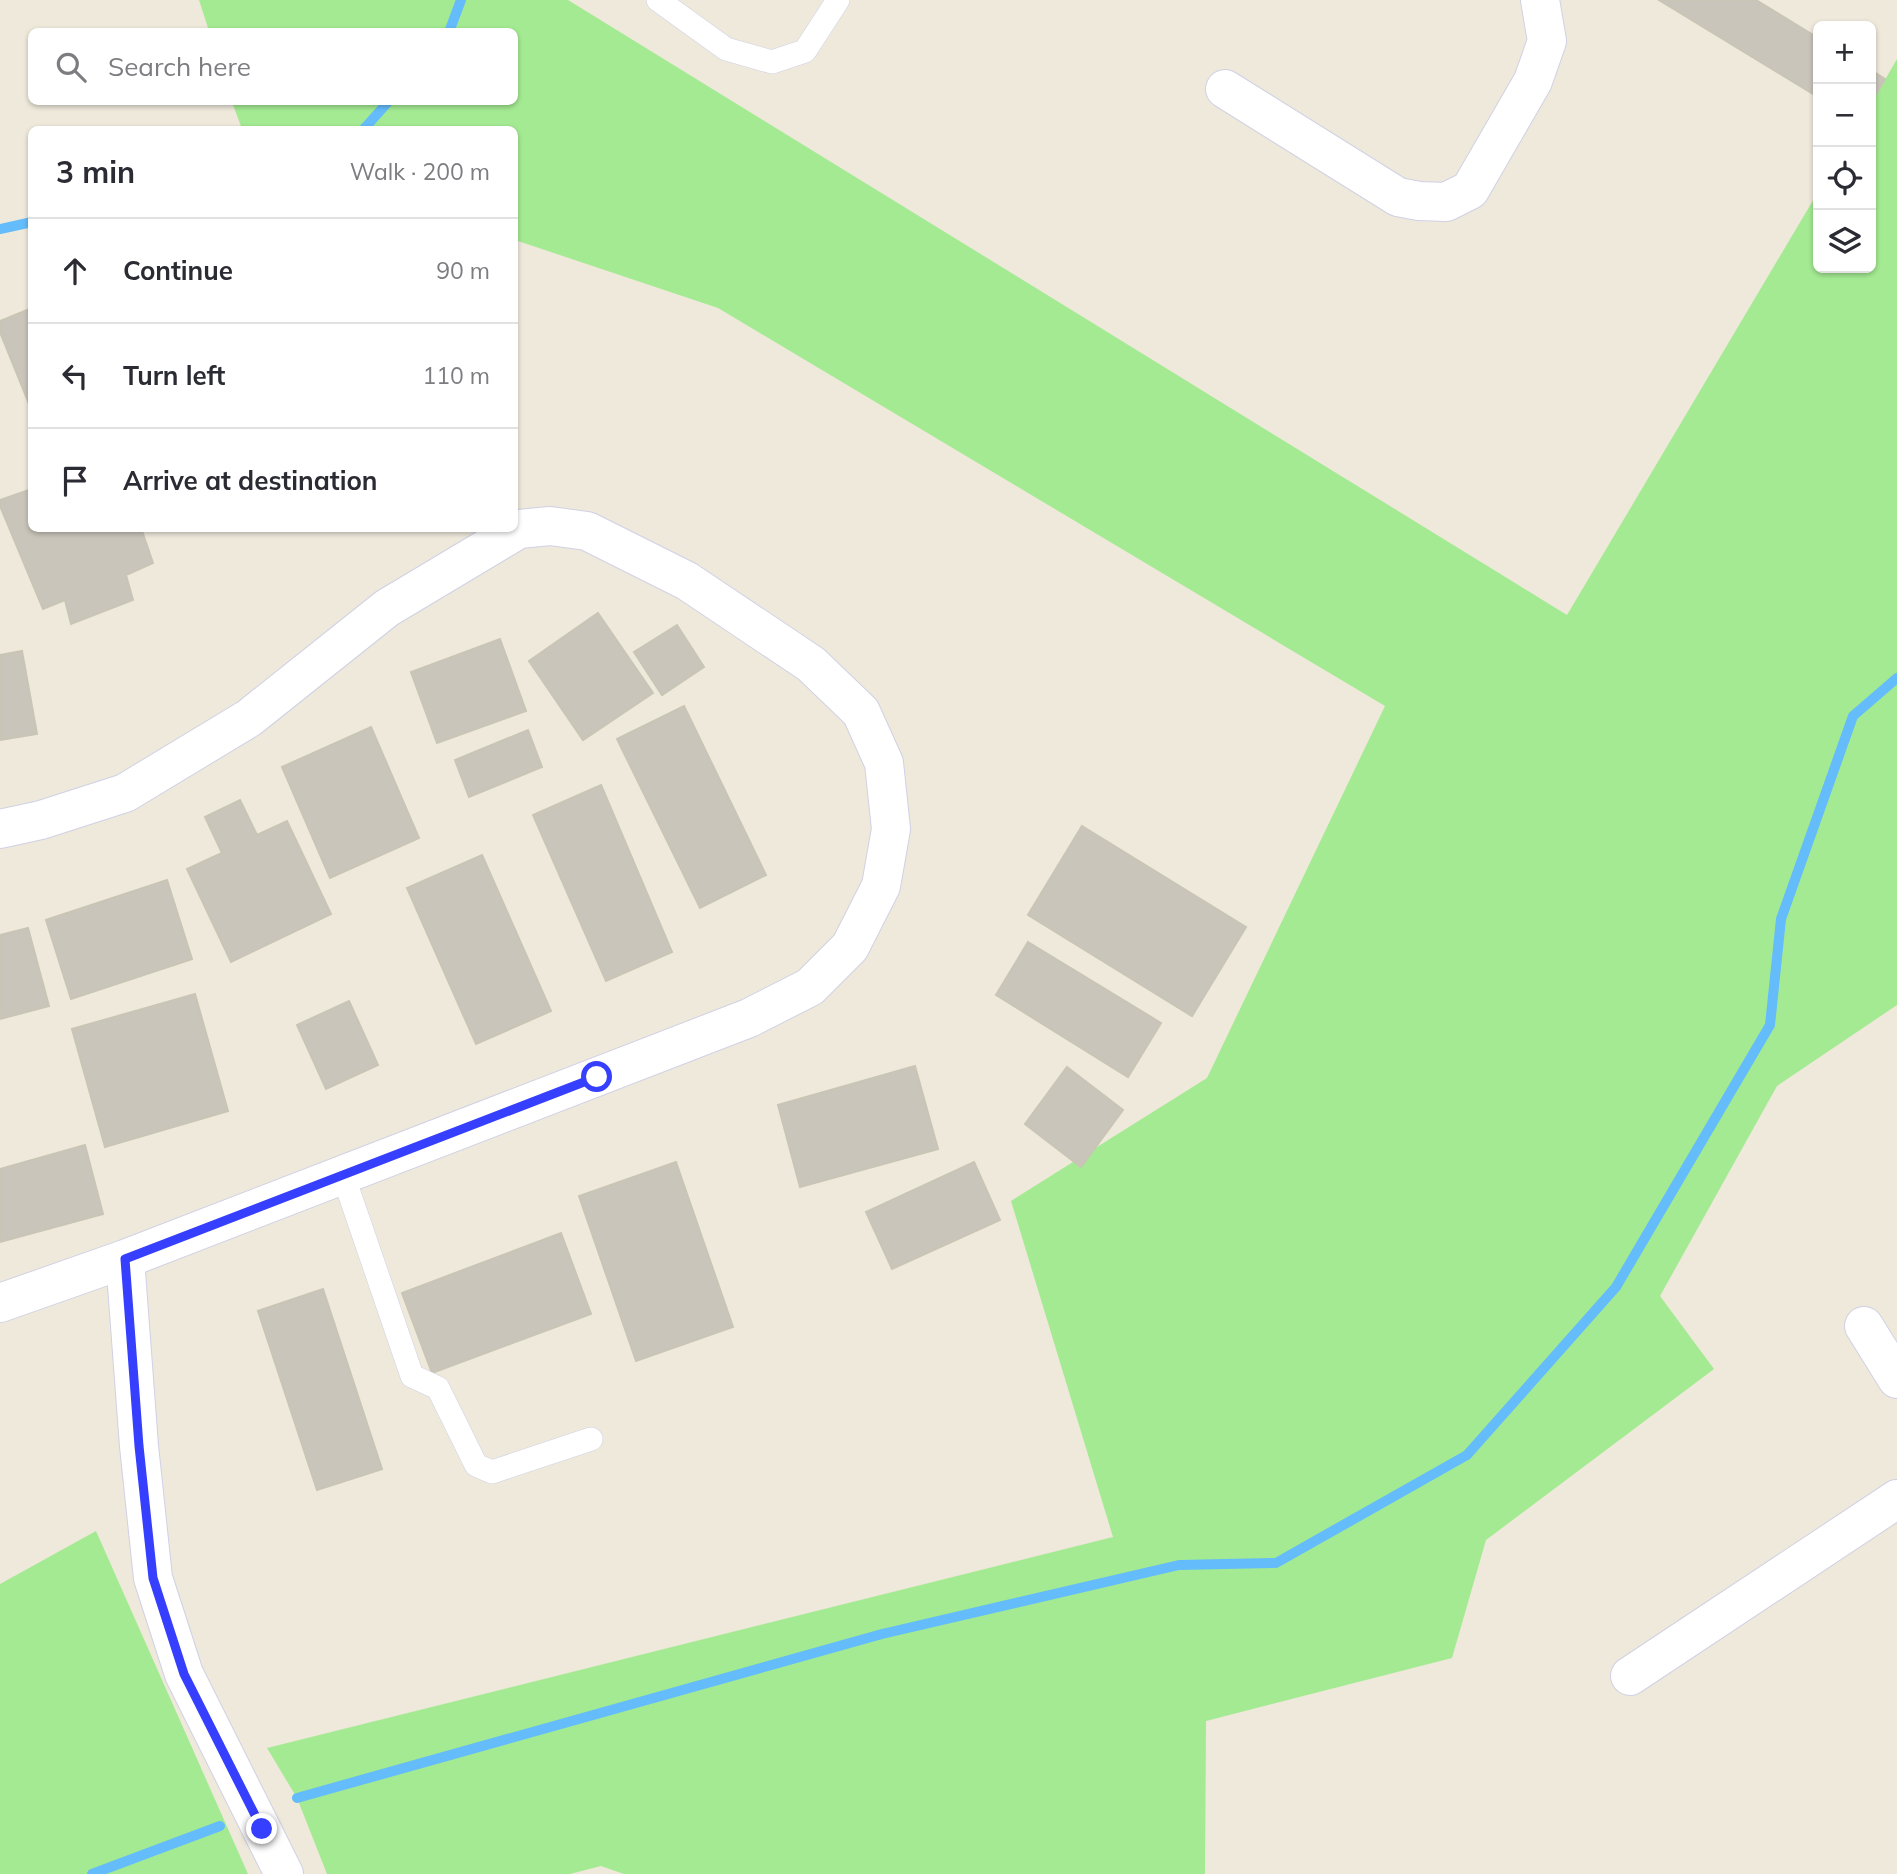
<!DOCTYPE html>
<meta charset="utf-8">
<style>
body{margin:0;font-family:Mulish,sans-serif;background:#f7f7f7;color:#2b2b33}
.controls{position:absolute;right:21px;top:21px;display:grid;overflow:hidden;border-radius:10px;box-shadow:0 2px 5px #0004}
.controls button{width:63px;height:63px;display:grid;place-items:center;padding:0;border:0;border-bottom:2px solid #e1e1e2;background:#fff;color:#2b2b33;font:35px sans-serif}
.stop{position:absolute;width:21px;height:21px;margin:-16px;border:5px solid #373fff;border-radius:50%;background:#fff}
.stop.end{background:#373fff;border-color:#fff;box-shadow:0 2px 7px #0008}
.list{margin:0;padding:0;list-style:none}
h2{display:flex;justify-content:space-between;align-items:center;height:91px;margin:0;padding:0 28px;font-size:30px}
h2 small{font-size:23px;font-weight:400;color:#7c7c81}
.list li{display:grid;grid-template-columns:46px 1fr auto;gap:21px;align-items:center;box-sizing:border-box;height:105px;padding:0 28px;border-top:2px solid #e1e1e2}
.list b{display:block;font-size:26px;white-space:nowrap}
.list em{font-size:23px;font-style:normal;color:#7c7c81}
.icon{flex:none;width:38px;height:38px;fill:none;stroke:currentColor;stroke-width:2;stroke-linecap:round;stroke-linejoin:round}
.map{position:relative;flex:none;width:1897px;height:1874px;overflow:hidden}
.search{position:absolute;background:#fff;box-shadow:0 2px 5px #0004;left:28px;top:28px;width:490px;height:77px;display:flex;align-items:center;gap:18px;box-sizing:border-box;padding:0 24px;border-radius:10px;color:#7c7c81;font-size:26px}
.panel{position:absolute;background:#fff;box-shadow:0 2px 5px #0004;left:28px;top:126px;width:490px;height:406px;border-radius:10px}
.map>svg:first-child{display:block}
.green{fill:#a4ea92}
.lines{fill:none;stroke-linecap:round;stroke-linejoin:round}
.stream{stroke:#64bcfa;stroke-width:10}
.building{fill:#c9c5bb;stroke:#c9c5b5;stroke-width:2}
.service-casing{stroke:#d0d1e5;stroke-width:24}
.minor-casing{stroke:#d0d1e5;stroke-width:40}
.service{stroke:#fff;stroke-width:23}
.minor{stroke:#fff;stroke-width:38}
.route{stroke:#373fff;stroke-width:9}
</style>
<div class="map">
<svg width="1897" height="1874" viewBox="0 0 1897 1874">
<rect width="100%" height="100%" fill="#eee9db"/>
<!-- green -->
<path class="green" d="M199 0H568L1567 615 1818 192V268H1871V104L1897 59V1005L1777 1086 1660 1296 1714 1369 1486 1540 1452 1658 1206 1721 1205 1874H624L601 1866 570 1874H327L297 1798 267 1748 1113 1537 1011 1201 1207 1078 1385 706 718 308 515 240 514 130 242 129 232 102H514V32L209 31Z
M96 1531 248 1874H0V1584Z"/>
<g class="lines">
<!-- stream -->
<path class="stream" d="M449 32 461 0
M363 130 388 102
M0 229 32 222
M297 1798 882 1634 1179 1565 1276 1563 1467 1455 1616 1287 1770 1025 1781 919 1853 716 1897 678
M92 1874 220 1826"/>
</g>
<!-- building -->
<path class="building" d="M1659 0H1756L1818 38V97Z
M1871 70 1885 79 1871 102Z
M32 308V411L0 332V321Z
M32 489V528H141L153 563 126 575 133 600 71 624 65 600 43 609 0 506V500Z
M598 613 653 693 583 740 529 661Z
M677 625 704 667 662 695 634 652Z
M500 639 526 711 437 743 411 672Z
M22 651 37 734 0 740V655Z
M684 706 766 875 700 908 617 739Z
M371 727 419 838 330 878 282 767Z
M528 730 542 767 469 797 455 760Z
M601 785 672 952 606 981 533 815Z
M240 800 257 835 287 821 331 914 231 962 187 869 222 853 205 817Z
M1082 826 1246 927 1192 1016 1028 915Z
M482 855 551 1011 476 1044 407 888Z
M167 880 192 959 71 999 46 920Z
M28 928 49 1006 0 1019V935Z
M1028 942 1161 1023 1128 1077 996 995Z
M195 994 228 1111 105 1147 72 1029Z
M349 1001 378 1065 326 1089 297 1025Z
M915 1066 938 1149 800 1187 778 1105Z
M1067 1067 1123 1110 1081 1167 1025 1124Z
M85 1145 103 1214 0 1242V1169Z
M676 1162 733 1327 636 1361 579 1196Z
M974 1162 1000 1220 892 1269 866 1212Z
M561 1233 591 1314 432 1373 402 1293Z
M323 1289 382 1469 317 1490 258 1311Z"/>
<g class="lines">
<defs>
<path id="service" d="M658 0 726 49 772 62 805 51 838 0
M343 1175 412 1376 438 1388 476 1465 492 1472 591 1439"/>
<path id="minor" d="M1225 89 1398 197 1419 201 1446 202 1470 190 1533 81 1547 41 1540 0
M0 829 41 820 125 793 249 718 387 608 519 529 550 526 587 531 687 581 811 664 861 712 884 763 891 829 881 886 850 947 810 987 749 1018 125 1259 0 1303
M125 1259 139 1446 153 1578 184 1674 284 1874
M1864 1326 1897 1379
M1630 1676 1897 1499"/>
</defs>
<!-- service casing -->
<use href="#service" class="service-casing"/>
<!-- minor casing -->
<use href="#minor" class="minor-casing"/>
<!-- service -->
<use href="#service" class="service"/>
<!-- minor -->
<use href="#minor" class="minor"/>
</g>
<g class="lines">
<!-- route -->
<path class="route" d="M262 1829 184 1674 153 1578 139 1446 125 1259 597 1077"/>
</g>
</svg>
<div class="controls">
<button>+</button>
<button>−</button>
<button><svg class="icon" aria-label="locate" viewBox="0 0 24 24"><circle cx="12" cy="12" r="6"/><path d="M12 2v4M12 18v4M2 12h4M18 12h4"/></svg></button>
<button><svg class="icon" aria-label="layers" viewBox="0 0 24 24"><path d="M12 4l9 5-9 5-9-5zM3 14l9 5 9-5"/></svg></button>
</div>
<div class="stop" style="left:597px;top:1077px"></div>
<div class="stop end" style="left:262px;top:1829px"></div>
<div class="search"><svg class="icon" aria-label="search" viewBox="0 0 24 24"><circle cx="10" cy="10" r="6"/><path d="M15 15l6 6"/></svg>Search here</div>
<section class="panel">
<h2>3 min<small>Walk · 200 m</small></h2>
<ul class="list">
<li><svg class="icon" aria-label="ahead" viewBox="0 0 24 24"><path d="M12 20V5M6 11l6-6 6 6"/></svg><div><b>Continue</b></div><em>90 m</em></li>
<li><svg class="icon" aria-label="left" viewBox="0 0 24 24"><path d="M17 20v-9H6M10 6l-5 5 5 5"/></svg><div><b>Turn left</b></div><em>110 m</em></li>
<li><svg class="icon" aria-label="arrive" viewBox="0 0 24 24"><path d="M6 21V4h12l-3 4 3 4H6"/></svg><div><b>Arrive at destination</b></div></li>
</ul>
</section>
</div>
